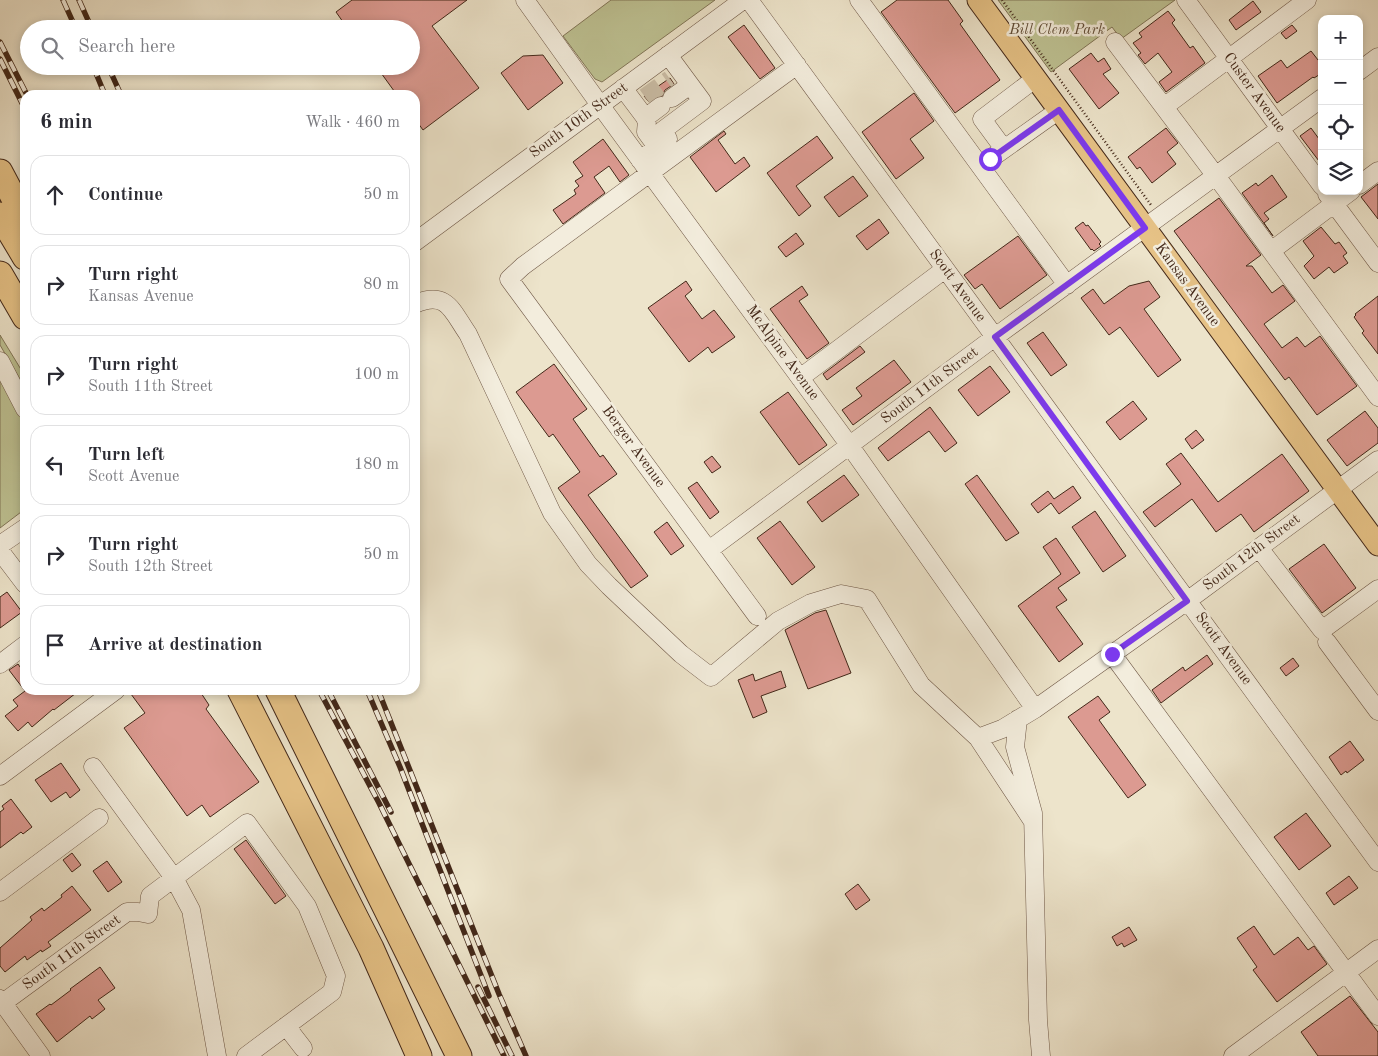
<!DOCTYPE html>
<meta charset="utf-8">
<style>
body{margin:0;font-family:"Old Standard TT",serif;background:#f2f2f3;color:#2b2b33}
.controls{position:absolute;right:15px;top:15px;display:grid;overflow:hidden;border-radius:10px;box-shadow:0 2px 8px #0003}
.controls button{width:45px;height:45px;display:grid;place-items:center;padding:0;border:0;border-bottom:1px solid #e1e1e2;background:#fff;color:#2b2b33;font:25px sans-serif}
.stop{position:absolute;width:15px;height:15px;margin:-11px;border:4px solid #7c3aed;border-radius:50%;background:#fff}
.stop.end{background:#7c3aed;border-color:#fff;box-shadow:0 1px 5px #0008}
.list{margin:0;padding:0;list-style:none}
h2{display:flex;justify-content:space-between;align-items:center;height:65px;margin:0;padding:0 20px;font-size:21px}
h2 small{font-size:16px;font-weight:400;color:#7c7c81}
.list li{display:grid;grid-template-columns:32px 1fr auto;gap:15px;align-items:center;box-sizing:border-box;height:80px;margin:0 10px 10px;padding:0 10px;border:1px solid #e1e1e2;border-radius:15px}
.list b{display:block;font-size:19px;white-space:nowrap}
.list p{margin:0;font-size:16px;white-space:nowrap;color:#7c7c81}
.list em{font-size:16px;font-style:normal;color:#7c7c81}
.icon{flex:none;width:28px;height:28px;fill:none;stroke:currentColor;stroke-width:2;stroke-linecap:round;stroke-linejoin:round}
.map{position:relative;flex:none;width:1378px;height:1056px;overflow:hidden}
.search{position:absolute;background:#fff;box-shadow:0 2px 8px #0003;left:20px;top:20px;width:400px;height:55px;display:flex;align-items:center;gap:12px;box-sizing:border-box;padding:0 18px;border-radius:28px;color:#7c7c81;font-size:19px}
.panel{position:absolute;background:#fff;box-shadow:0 2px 8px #0003;left:20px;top:90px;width:400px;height:605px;border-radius:15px}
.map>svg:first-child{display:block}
.green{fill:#bec293;stroke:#807556}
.building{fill:#dc9a91;stroke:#432819}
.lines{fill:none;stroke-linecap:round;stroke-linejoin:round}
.minor-tunnel{stroke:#cbbea7;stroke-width:18;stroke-dasharray:18 9;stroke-linecap:butt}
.minor-casing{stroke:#6e5746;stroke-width:19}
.major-casing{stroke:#432819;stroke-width:23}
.highway-casing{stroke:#432819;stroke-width:27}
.path{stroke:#432819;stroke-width:2.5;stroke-dasharray:1 2.5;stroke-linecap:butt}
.minor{stroke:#f3eddd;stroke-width:18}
.major{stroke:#e6c286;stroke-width:21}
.highway{stroke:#e6c286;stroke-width:25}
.rail-casing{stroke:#432819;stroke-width:5.5}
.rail{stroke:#f3eddd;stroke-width:4;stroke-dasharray:11;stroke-linecap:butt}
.route{stroke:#7c3aed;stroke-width:6}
.labels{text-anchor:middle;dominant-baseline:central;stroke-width:5;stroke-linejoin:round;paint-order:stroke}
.park-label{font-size:15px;font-style:italic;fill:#624e38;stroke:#f3eddd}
.street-label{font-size:15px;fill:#432819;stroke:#f3eddd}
</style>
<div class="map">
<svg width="1378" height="1056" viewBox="0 0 1378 1056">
<rect width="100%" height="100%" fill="#ede4cb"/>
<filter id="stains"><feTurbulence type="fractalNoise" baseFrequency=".004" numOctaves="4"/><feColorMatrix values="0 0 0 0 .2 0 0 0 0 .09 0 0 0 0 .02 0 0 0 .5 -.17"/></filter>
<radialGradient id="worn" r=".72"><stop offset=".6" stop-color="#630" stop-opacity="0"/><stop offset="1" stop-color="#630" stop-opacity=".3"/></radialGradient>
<!-- green -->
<path class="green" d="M611 0H715L602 82 595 79 563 36Z
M998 0H1175L1121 39 1112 27 1051 72Z
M0 335 25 376V388L0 345Z
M0 373 17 405 25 432V509L0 528Z"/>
<!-- building -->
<path class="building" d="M352 0H467L432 26 479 88 423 130 415 119V95H397L376 66H411V29H348L336 12Z
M897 0H948L963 21 960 24 1000 80 955 113 881 12Z
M1253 1 1261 12 1236 30 1229 20Z
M1168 11 1175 20 1172 23 1190 48 1193 46 1205 63 1166 92 1159 82 1172 72 1158 53 1145 64 1138 55 1141 53 1133 43 1142 37 1139 33Z
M744 25 775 68 760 79 728 37Z
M1292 25 1297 31 1286 39 1281 33Z
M1311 51 1322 65V73L1314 78 1313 77 1277 103 1258 76 1281 60 1287 68Z
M1091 53 1098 62 1104 58 1111 69 1103 74 1119 93 1099 109 1069 69Z
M543 55 563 83 528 110 501 73 523 56Z
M670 78 674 84 665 90 662 96 655 97 649 102 644 96Z
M914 93 934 121 910 139 924 158 896 179 862 132Z
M1166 128 1178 143 1167 152 1176 164 1152 183 1140 167 1137 169 1128 157Z
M1311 128 1322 143V165L1300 136Z
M724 131 726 134 718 140 735 164 744 157 750 166 716 192 690 157Z
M817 136 833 158 796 186 811 206 799 216 767 173Z
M603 139 629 175 620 182 609 166 594 177 605 193 563 224 553 210 576 194 574 190 579 186 575 181 583 176 573 162Z
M1272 175 1287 197 1264 213 1269 219 1264 223 1273 236 1242 193 1256 183 1258 186Z
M853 176 868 196 839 217 824 197Z
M1378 184V219L1361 197Z
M1219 198 1261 255 1246 266H1252L1272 293 1283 285 1295 301 1264 324 1282 348 1297 337 1305 347 1320 336 1357 386 1317 415 1289 377 1285 380 1174 231Z
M879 219 889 233 867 250 856 236Z
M1083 222 1086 226 1088 225 1101 242 1099 244 1101 246 1094 251 1092 249 1091 250 1075 228Z
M1321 227 1335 244 1339 242 1347 253 1343 256 1348 263 1334 273 1329 267 1314 279 1304 266 1314 256 1303 241Z
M796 233 804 244 786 257 778 247Z
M1018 236 1047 275 1000 309 982 284 975 289 964 275Z
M686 281 692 290 685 296 702 319 714 310 735 337 712 353 708 347 689 362 648 308Z
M1149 281 1160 297 1144 309 1181 360 1158 377 1120 327 1109 335 1081 298 1093 289 1104 304 1129 286Z
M802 286 808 295 799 301 829 343 807 359 770 309Z
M1378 296V354L1362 333 1364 331 1354 317 1356 315 1355 314Z
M1043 332 1067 365 1051 376 1027 343Z
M860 346 865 352 827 380 823 374Z
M894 360 911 382 853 425 842 410 862 396 856 388Z
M554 364 587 409 573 419 600 457 603 455 617 474 588 495 648 576 631 588 558 488 580 472 553 434 549 437 516 392Z
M990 366 1010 392 978 416 958 390Z
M788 392 827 445 799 465 760 412Z
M1133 401 1147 419 1120 440 1106 422Z
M930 407 957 443 945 452 929 431 888 461 878 448Z
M1365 411 1378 428V443L1347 466 1327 440Z
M1196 430 1204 440 1192 449 1185 439Z
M1181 453 1218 502 1282 454 1309 491 1254 532 1241 514 1216 532 1192 499 1155 527 1143 512 1181 484 1166 464Z
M712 456 721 467 712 473 704 462Z
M844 475 859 495 822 522 807 502Z
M977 475 1019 533 1006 541 965 484Z
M697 482 719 512 710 519 688 488Z
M1073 486 1081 498 1059 514 1051 503 1038 513 1031 504 1048 491 1054 499Z
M1095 511 1126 556 1103 572 1072 527Z
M780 521 815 567 792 585 757 538Z
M667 522 684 546 671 555 654 532Z
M1056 538 1080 573 1058 588 1067 600 1056 607 1083 644 1059 662 1018 606 1061 574 1043 547Z
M1324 544 1356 588 1322 613 1289 569Z
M7 592 22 612 0 628V597Z
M826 610 851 673 808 689 785 630 815 613Z
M1207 655 1213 664 1161 703 1152 690 1183 667 1185 671Z
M1293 658 1299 666 1286 676 1280 668Z
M18 664 25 674V690H80L54 710 53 709 32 727 28 722 18 731 5 716 18 706 13 700 25 691 9 670Z
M781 671 786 687 761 696 767 712 753 718 738 680 753 674 755 681Z
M128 690H199L209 705 206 709 259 782 210 817 202 805 187 816 124 728 145 713Z
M1098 696 1110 712 1099 720 1146 785 1128 798 1068 717Z
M1350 741 1364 760 1347 773 1346 771 1341 775 1329 757Z
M61 763 80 790 70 798 66 792 51 802 35 780Z
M11 799 32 827 23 834 21 832 0 848V812L4 809 2 806Z
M1306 813 1331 846 1299 870 1274 837Z
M246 840 286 896 275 904 234 849Z
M72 853 81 865 72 872 63 860Z
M107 861 122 882 108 892 93 871Z
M1349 876 1358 888 1334 905 1326 893Z
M858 884 870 900 856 910 845 894Z
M72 886 91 910 48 942 51 946 42 952 41 950 27 960 25 956 5 972 0 966V948L32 920 30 917 42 908 44 911 62 897 61 895Z
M1254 926 1274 955 1298 937 1308 950 1314 946 1327 964 1277 1002 1253 970 1257 967 1237 938Z
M1129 927 1137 940 1124 947 1122 943 1117 946 1112 937Z
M100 967 115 988 98 1000 105 1009 92 1019 90 1016 57 1042 36 1014 50 1004 51 1005 71 990 70 989Z
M1350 996 1378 1032V1056H1318L1301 1032Z"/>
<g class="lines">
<!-- minor-tunnel -->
<path class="minor-tunnel" d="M645 97 670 79"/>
<defs>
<path id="minor" d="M525 0 600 105 850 446 1035 709
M749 0 1378 862
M859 0 1067 285
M1186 0 1322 186
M1115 42 1225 188 1378 397
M1359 71 1378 57
M623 88 647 120 646 132 657 147
M672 98 690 85
M1164 107 1307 0
M645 118 661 106
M1004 149 982 119 1036 78
M990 159 1059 110
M640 160 668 139 662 131 702 101 668 55
M1359 185 1378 171
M1327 194 1378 263
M415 242 743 0
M1271 251 1351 191
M415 304C447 290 452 311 468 334L552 513 588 564 609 586 681 654 711 677 778 621 811 603 841 594 867 599 921 685 978 738 1032 820
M0 361 25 409
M800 378 945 269
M0 545 25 528
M1259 548 1322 630 1378 589
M709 550 995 337 1322 98
M0 551 25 584
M757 616 509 279 523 266 797 65
M1327 642 1378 711
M1112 654 1378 1016
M0 664 25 645
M1018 719 1015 747 1033 813 1038 1020 1041 1056
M978 738 1002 729 1035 709 1187 601 1378 460
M93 767 174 878 191 910 217 1056
M0 776 116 690
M0 892 99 818
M0 999 41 1056
M0 1005 127 912H138L148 914 150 896 247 823 307 906 336 976 332 992 246 1056
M286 1026 303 1048
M1233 1056 1378 949"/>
<path id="major" d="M978 0 1378 545"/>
<path id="highway" d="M0 172 25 219
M0 215 25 257
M0 274 25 317
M240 690 371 948 419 1056
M278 690 459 1056"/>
</defs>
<!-- minor casing -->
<use href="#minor" class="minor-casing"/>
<!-- major casing -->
<use href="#major" class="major-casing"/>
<!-- highway casing -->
<use href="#highway" class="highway-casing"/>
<!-- path -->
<path class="path" d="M1002 0 1151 205"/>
<!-- minor -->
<use href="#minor" class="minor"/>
<!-- major -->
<use href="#major" class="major"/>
<!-- highway -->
<use href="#highway" class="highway"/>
<defs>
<path id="rail" d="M63 0 76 29
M79 0 92 29
M0 42 27 95
M0 59 25 109
M93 66 105 95
M108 66 121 95
M319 690 379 803 504 1056
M328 690 391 812
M367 690 400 767 489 996
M378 690 499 994 526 1056
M478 987 512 1056"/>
</defs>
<!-- rail casing -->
<use href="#rail" class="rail-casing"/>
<!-- rail -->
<use href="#rail" class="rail"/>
</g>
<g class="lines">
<!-- route -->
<path class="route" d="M990 159 1059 110 1145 228 995 337 1187 601 1112 654"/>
</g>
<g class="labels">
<!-- park labels -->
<g class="park-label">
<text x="1057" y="30">Bill Clem Park</text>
</g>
<!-- street labels -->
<g class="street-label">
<text transform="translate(1254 93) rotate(54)">Custer Avenue</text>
<text transform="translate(579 121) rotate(-36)">South 10th Street</text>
<text transform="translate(1187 285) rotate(54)">Kansas Avenue</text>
<text transform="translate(957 286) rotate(54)">Scott Avenue</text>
<text transform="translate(782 353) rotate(54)">McAlpine Avenue</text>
<text transform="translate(930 386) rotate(-37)">South 11th Street</text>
<text transform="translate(633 447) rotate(54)">Berger Avenue</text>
<text transform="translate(1252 553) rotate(-37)">South 12th Street</text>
<text transform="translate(1223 649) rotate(54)">Scott Avenue</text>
<text transform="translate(72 953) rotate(-36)">South 11th Street</text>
</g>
</g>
<rect width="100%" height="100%" filter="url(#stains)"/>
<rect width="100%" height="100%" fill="url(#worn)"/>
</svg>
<div class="controls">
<button>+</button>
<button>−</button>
<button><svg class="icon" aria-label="locate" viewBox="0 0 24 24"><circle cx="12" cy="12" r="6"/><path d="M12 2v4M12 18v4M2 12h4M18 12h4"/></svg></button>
<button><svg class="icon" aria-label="layers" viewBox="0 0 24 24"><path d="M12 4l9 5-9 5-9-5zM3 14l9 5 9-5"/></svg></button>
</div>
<div class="stop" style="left:990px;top:159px"></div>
<div class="stop end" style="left:1112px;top:654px"></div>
<div class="search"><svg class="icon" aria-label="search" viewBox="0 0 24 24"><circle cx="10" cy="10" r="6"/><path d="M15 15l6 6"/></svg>Search here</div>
<section class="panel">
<h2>6 min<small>Walk · 460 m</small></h2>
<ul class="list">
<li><svg class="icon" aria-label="ahead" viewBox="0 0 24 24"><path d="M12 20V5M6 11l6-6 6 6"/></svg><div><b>Continue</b></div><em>50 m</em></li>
<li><svg class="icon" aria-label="right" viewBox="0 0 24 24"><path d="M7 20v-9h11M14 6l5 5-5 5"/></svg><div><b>Turn right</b><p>Kansas Avenue</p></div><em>80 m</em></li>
<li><svg class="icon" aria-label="right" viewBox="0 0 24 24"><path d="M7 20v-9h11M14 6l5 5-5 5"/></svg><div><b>Turn right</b><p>South 11th Street</p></div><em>100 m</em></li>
<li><svg class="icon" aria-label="left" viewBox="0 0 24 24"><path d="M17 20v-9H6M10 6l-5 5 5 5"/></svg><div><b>Turn left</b><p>Scott Avenue</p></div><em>180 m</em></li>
<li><svg class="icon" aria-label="right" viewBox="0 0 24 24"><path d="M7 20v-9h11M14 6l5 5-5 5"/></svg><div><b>Turn right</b><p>South 12th Street</p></div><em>50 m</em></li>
<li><svg class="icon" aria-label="arrive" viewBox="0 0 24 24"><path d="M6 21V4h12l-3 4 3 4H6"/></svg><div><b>Arrive at destination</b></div></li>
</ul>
</section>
</div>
